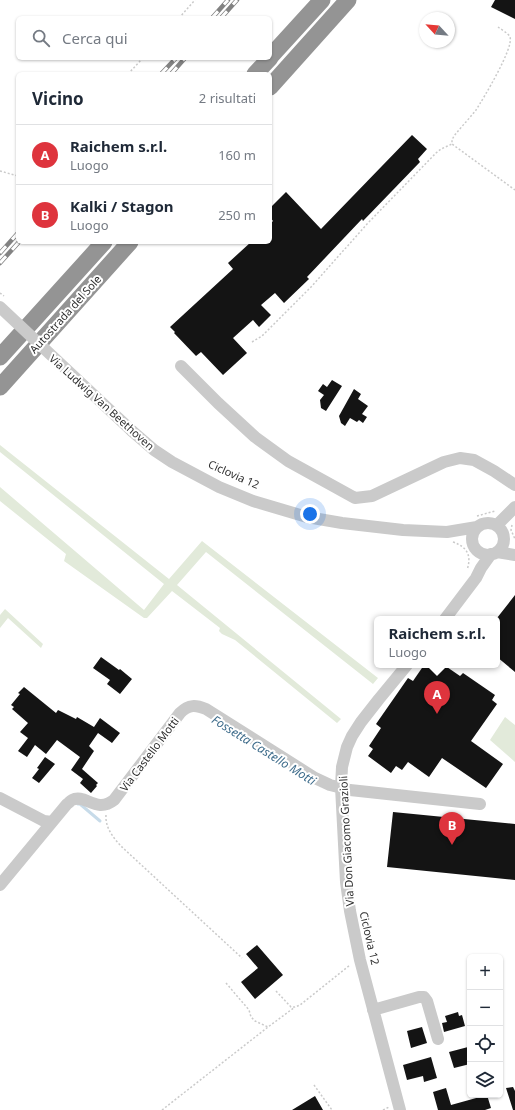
<!DOCTYPE html>
<html lang="it">
<meta charset="utf-8">
<style>
body{margin:0;font-family:"Noto Sans",sans-serif;background:#f2f2f3;color:#1f2937}
.controls{position:absolute;right:12px;bottom:12px;display:grid;overflow:hidden;border-radius:6px;box-shadow:0 1px 3px #0004}
.controls button{width:36px;height:36px;display:grid;place-items:center;padding:0;border:0;border-bottom:1px solid #e0e1e3;background:#fff;color:#1f2937;font:20px sans-serif}
.compass{position:absolute;left:419px;top:12px;width:36px;height:36px;border-radius:50%;background:#fff;box-shadow:0 1px 3px #0004;rotate:296deg}
.you{position:absolute;left:310px;top:514px;width:14px;height:14px;margin:-10px;border:3px solid #fff;border-radius:50%;background:#1a73e8;box-shadow:0 0 0 6px #1a73e833}
.badge{display:grid;place-items:center;width:26px;height:26px;border-radius:50%;background:#de343d;color:#fff;font-size:13px;font-weight:700}
.pin{position:absolute;translate:-50% -33px;filter:drop-shadow(0 1px 2px #0008)}
.pin::after{content:'';position:absolute;top:21px;width:14px;height:12px;background:inherit;clip-path:polygon(0 0,100% 0,50% 100%)}
.popup{position:absolute;left:374px;top:616px;width:126px;height:52px;box-sizing:border-box;display:grid;place-content:center;border-radius:6px;background:#fff;filter:drop-shadow(0 1px 3px #0005);font-size:13px;white-space:nowrap;color:#747a83}
.popup b{font-size:15px;color:#1f2937}
.popup::after{content:'';position:absolute;left:50%;top:100%;margin-left:-8px;border:8px solid transparent;border-top-color:#fff}
.list{margin:0;padding:0;list-style:none}
h2{display:flex;justify-content:space-between;align-items:center;height:52px;margin:0;padding:0 16px;font-size:17px}
h2 small{font-size:13px;font-weight:400;color:#747a83}
.list li{display:grid;grid-template-columns:26px 1fr auto;gap:12px;align-items:center;box-sizing:border-box;height:60px;padding:0 16px;border-top:1px solid #e0e1e3}
.list b{display:block;font-size:15px;white-space:nowrap}
.list p{margin:0;font-size:13px;white-space:nowrap;color:#747a83}
.list em{font-size:13px;font-style:normal;color:#747a83}
.icon{flex:none;width:22px;height:22px;fill:none;stroke:currentColor;stroke-width:2;stroke-linecap:round;stroke-linejoin:round}
.map{position:relative;flex:none;width:515px;height:1110px;overflow:hidden}
.search{position:absolute;background:#fff;box-shadow:0 1px 3px #0004;left:16px;top:16px;width:256px;height:44px;display:flex;align-items:center;gap:10px;box-sizing:border-box;padding:0 14px;border-radius:6px;color:#747a83;font-size:15px}
.panel{position:absolute;background:#fff;box-shadow:0 1px 3px #0004;left:16px;top:72px;width:256px;height:172px;border-radius:6px}
.map>svg:first-child{display:block}
.green{fill:#e2eada}
.lines{fill:none;stroke-linecap:round;stroke-linejoin:round}
.stream{stroke:#c7dbe9;stroke-width:3}
.building{fill:#141414}
.path{stroke:#cacaca;stroke-width:1.5;stroke-dasharray:2 2;stroke-linecap:butt}
.minor{stroke:#cacaca;stroke-width:12}
.highway{stroke:#949494;stroke-width:17}
.rail-casing{stroke:#828282;stroke-width:4.5}
.rail{stroke:#fff;stroke-width:3;stroke-dasharray:9;stroke-linecap:butt}
.path-bridge{stroke:#cacaca;stroke-width:1.5;stroke-dasharray:2 2;stroke-linecap:butt}
.minor-bridge{stroke:#cacaca;stroke-width:12}
.labels{text-anchor:middle;dominant-baseline:central;stroke-width:4;stroke-linejoin:round;paint-order:stroke}
.street-label{font-size:11px;fill:#2d2d2d;stroke:#fff}
.water-label{font-size:12px;font-style:italic;fill:#3e6c8b;stroke:#fff}
</style>
<div class="map">
<svg width="515" height="1110" viewBox="0 0 515 1110">
<rect width="100%" height="100%" fill="#fff"/>
<!-- green -->
<path class="green" d="M0 445 169 579 202 541 378 678 373 684 206 552 177 585 341 719 337 723 235 640 222 634 219 631 220 628 172 591 147 618H144L64 561 66 554 0 501V487L144 610 164 584 0 452Z
M5 609 43 644 41 648 8 618 0 628V615Z
M505 717 515 725V762L490 740Z"/>
<g class="lines">
<!-- stream -->
<path class="stream" d="M78 804H80L100 821"/>
</g>
<!-- building -->
<path class="building" d="M495 0H515V19L491 7Z
M412 135 427 149 418 159 420 162 363 221 362 219 307 277 309 279 284 303 275 293 261 305 271 315 259 327 253 320 233 338 247 353 223 375 201 352 196 356 174 333 175 332 170 327 233 269 228 263 251 242H270V224L273 221 270 217V208L286 192 321 229Z
M332 380 342 386 326 411 321 408 320 400 324 395 318 391 323 384 327 387Z
M354 389 361 394 358 399 368 406 362 414 367 417 363 423 359 420 357 422 350 418 345 426 341 423 339 416Z
M515 595V672L497 657V618Z
M101 657 119 670 120 669 132 679 120 694 107 684 110 680 93 668Z
M424 665H444L460 676 463 673 495 695 492 700 497 704 471 741 503 764 486 788 442 758 429 777 408 762 402 770 396 766 391 773 368 756 373 749 369 746 381 728 376 724 408 678 413 681Z
M24 687 56 713 58 710 76 719 77 717 94 727 100 718 120 733 112 743 98 733 89 746 94 751 82 769 98 783 96 785 97 786 91 793 80 783 83 779 71 770 80 757 57 740 46 754 35 745 27 757 18 751 28 738 20 732 28 723 12 709 14 707 11 705 20 694 18 693Z
M45 757 55 764 39 783 32 778 39 769 37 768Z
M393 812 515 824V880L387 867Z
M257 945 283 975 255 999 241 982 258 968 246 954Z
M458 1012 459 1016 462 1015 465 1026 444 1032 442 1023 447 1022 445 1016Z
M422 1027 427 1043 411 1048 407 1031Z
M468 1047 469 1050 470 1049V1064L454 1068 449 1052Z
M431 1057 437 1078 424 1082 423 1076 407 1080 403 1065Z
M513 1087 515 1091V1110H513L506 1088Z
M446 1088 451 1105 487 1095 491 1108 485 1110H438L433 1092Z
M315 1096 323 1110H292Z"/>
<g class="lines">
<!-- path -->
<path class="path" d="M179 18 195 0
M498 27C502 30 508 33 510 37 514 48 483 99 476 110 469 119 461 127 454 136L452 140V144L515 190
M128 74 143 58
M0 171 18 176
M252 342 262 336 312 286 367 224 436 153 441 149 452 144
M477 516 495 511
M512 525 511 530 515 539
M453 542C467 547 472 555 467 570
M106 815C105 828 114 839 123 848L242 958
M226 983 249 1010 251 1017 255 1021 268 1027 295 1007
M276 991 291 1007H295L300 1005 350 965
M314 1085 332 1110
M162 1110 268 1027
M383 1110 389 1107"/>
<!-- minor -->
<path class="minor" d="M181 366 218 403 255 437 288 461 355 498 372 496 444 462 460 458 474 460 494 471 515 485
M132 431 154 450 172 462 219 487 253 501 307 517 342 523 403 530 447 532 477 527
M472 539a16 16 0 1 1 32 0a16 16 0 1 1-32 0Z
M497 525 515 507
M497 552 515 555
M445 619 476 578 481 568 491 554
M0 798 44 821 52 822
M0 885 67 804C69 803 70 801 72 800 85 793 96 814 114 800L180 713C189 704 196 705 206 709L315 778 330 785 350 790 480 804
M373 1010 419 997H424L427 1001 438 1039
M400 1110 360 960 350 911 346 882 341 787 342 767 347 747 352 736 361 722 379 699 407 665"/>
<!-- highway -->
<path class="highway" d="M270 57 322 0
M255 74 270 58
M270 87 348 0
M0 357 104 242
M0 387 130 242"/>
<defs>
<path id="rail" d="M212 18 228 0
M221 18 237 0
M161 74 176 58
M171 74 185 58
M0 253 18 233
M0 263 19 242"/>
</defs>
<!-- rail casing -->
<use href="#rail" class="rail-casing"/>
<!-- rail -->
<use href="#rail" class="rail"/>
<!-- path-bridge -->
<path class="path-bridge" d="M0 293 4 296"/>
<!-- minor-bridge -->
<path class="minor-bridge" d="M0 307 132 431"/>
</g>
<g class="labels">
<!-- street labels -->
<g class="street-label">
<text transform="translate(65 314) rotate(-48)">Autostrada del Sole</text>
<text transform="translate(102 402) rotate(42)">Via Ludwig Van Beethoven</text>
<text transform="translate(234 474) rotate(24)">Ciclovia 12</text>
<text transform="translate(149 754) rotate(-53)">Via Castello Motti</text>
<text transform="translate(346 841) rotate(-93)">Via Don Giacomo Grazioli</text>
<text transform="translate(370 938) rotate(77)">Ciclovia 12</text>
</g>
<!-- water labels -->
<g class="water-label">
<text transform="translate(264 750) rotate(32)">Fossetta Castello Motti</text>
</g>
</g>
</svg>
<div class="controls">
<button>+</button>
<button>−</button>
<button><svg class="icon" aria-label="locate" viewBox="0 0 24 24"><circle cx="12" cy="12" r="6"/><path d="M12 2v4M12 18v4M2 12h4M18 12h4"/></svg></button>
<button><svg class="icon" aria-label="layers" viewBox="0 0 24 24"><path d="M12 4l9 5-9 5-9-5zM3 14l9 5 9-5"/></svg></button>
</div>
<svg class="compass" viewBox="-18 -18 36 36"><path d="M0-13l5 13h-10z" fill="#e53935"/><path d="M0 13l5-13h-10z" fill="#747a83"/></svg>
<div class="you"></div>
<div class="pin badge" style="left:437px;top:714px">A</div>
<div class="popup"><b>Raichem s.r.l.</b>Luogo</div>
<div class="pin badge" style="left:452px;top:845px">B</div>
<div class="search"><svg class="icon" aria-label="search" viewBox="0 0 24 24"><circle cx="10" cy="10" r="6"/><path d="M15 15l6 6"/></svg>Cerca qui</div>
<section class="panel">
<h2>Vicino<small>2 risultati</small></h2>
<ul class="list">
<li><span class="badge">A</span><div><b>Raichem s.r.l.</b><p>Luogo</p></div><em>160 m</em></li>
<li><span class="badge">B</span><div><b>Kalki / Stagon</b><p>Luogo</p></div><em>250 m</em></li>
</ul>
</section>
</div>
